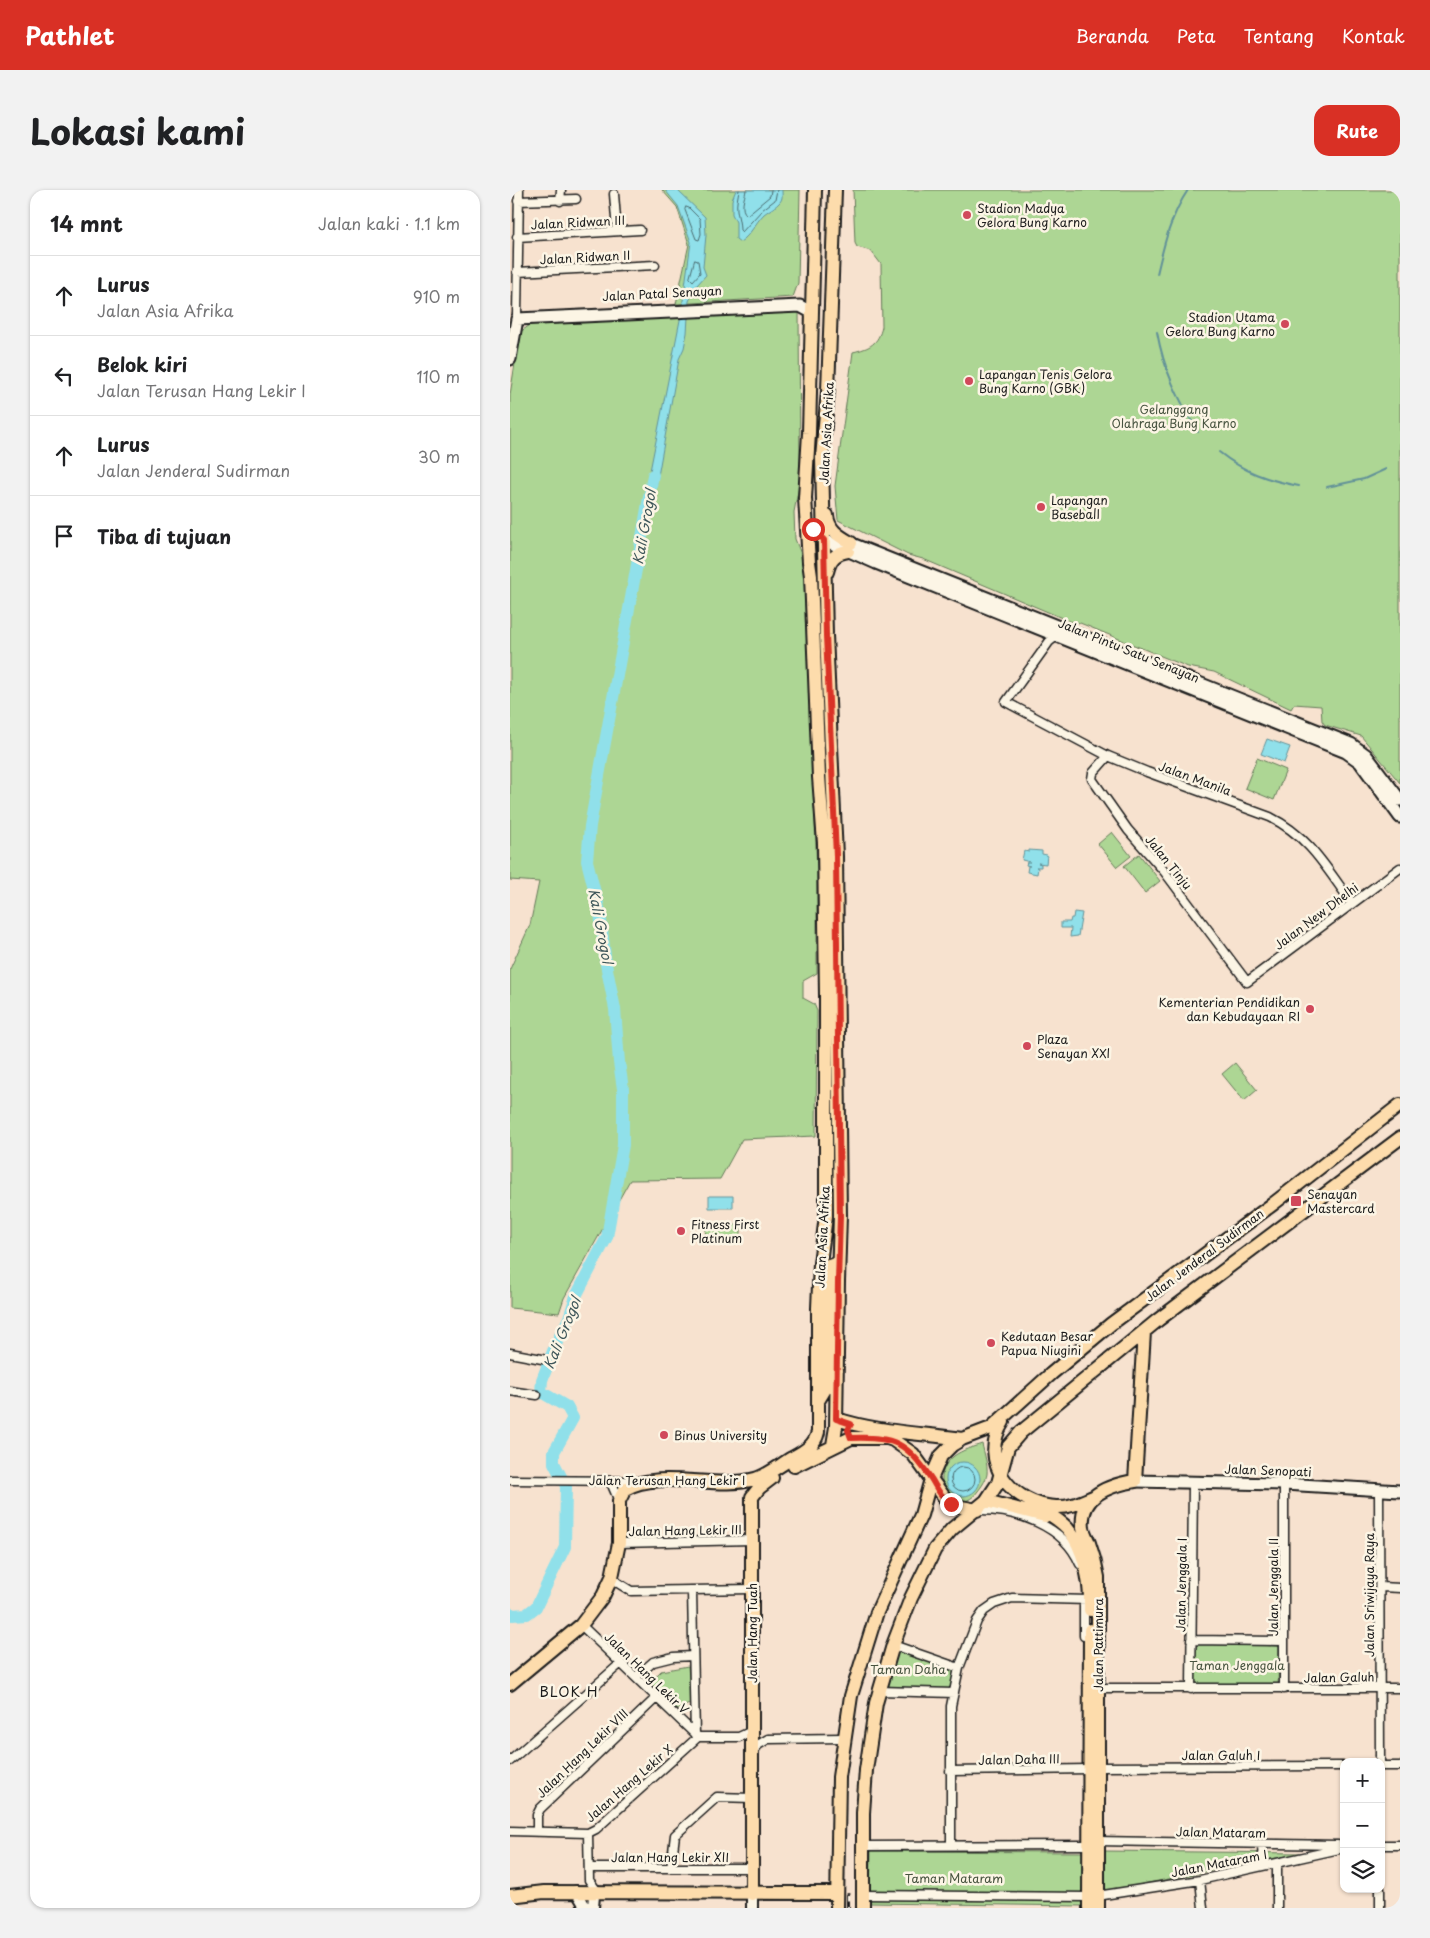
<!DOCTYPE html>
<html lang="id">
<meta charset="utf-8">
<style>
body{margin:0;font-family:"Playpen Sans",sans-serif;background:#f2f2f2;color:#202124}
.controls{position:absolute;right:15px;bottom:15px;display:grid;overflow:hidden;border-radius:10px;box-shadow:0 1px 4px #0004}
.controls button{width:45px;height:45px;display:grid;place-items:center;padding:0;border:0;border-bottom:1px solid #e0e0e0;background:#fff;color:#202124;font:25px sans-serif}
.stop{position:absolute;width:15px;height:15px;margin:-11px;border:4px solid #d93025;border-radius:50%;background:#fff}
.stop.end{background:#d93025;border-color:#fff;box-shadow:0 1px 5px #0008}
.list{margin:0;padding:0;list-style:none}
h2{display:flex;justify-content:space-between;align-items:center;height:65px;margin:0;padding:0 20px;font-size:21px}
h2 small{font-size:16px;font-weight:400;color:#757577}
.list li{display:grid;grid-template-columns:32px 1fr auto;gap:15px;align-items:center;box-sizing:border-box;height:80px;padding:0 20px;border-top:1px solid #e0e0e0}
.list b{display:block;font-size:19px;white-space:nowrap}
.list p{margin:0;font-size:16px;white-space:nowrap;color:#757577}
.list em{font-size:16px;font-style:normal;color:#757577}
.icon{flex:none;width:28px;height:28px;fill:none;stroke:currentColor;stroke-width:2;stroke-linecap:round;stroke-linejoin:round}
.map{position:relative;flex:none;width:890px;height:1718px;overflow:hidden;border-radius:15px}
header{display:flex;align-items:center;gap:30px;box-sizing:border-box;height:70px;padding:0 25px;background:#d93025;color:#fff}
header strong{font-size:24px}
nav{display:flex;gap:28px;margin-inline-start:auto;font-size:18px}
.intro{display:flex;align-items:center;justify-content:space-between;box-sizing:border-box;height:120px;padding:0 30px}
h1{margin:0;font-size:35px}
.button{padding:12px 22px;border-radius:15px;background:#d93025;color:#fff;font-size:18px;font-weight:700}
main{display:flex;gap:30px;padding:0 30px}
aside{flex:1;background:#fff;border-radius:15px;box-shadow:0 1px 4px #0004}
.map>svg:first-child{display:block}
.green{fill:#add694;stroke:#647958}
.water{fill:#90e0ea;stroke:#629298}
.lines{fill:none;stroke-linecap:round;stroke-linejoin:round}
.shore{stroke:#4a6a6e;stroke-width:1}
.stream{stroke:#629298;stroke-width:2}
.river{stroke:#90e0ea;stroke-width:12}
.minor-casing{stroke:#1c1c1c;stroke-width:11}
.tertiary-casing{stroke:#1c1c1c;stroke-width:14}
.secondary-casing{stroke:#1c1c1c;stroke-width:15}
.primary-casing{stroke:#1c1c1c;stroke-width:16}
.minor{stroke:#fcf5e5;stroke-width:8}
.tertiary{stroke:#fcf5e5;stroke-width:10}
.secondary{stroke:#fcf5e5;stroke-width:11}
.primary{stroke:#fddcac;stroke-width:12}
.rail-casing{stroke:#1c1c1c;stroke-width:4}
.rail{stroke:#fcf5e5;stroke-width:2;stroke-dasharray:5.5;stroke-linecap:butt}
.route{stroke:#d93025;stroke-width:6}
.poi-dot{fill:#d1495b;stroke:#fcf5e5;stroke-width:2}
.labels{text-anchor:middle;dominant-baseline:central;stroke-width:5;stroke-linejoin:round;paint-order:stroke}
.poi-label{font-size:12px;fill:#1c1c1c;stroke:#fcf5e5;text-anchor:start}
.street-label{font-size:12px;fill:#1c1c1c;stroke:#fcf5e5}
.park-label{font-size:12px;fill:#485440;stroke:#fcf5e5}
.water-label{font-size:14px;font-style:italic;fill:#3f575a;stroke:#fcf5e5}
.neighbourhood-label{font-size:14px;letter-spacing:1px;fill:#1c1c1c;stroke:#fcf5e5}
</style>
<header>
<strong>Pathlet</strong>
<nav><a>Beranda</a><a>Peta</a><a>Tentang</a><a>Kontak</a></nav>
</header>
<div class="intro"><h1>Lokasi kami</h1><a class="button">Rute</a></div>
<main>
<aside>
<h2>14 mnt<small>Jalan kaki · 1.1 km</small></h2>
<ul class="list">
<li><svg class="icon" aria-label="ahead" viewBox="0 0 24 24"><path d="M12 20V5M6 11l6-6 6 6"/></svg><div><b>Lurus</b><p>Jalan Asia Afrika</p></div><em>910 m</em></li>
<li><svg class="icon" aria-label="left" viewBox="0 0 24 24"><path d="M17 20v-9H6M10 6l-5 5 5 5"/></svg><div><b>Belok kiri</b><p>Jalan Terusan Hang Lekir I</p></div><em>110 m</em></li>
<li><svg class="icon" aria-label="ahead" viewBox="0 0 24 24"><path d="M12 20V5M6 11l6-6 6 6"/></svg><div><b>Lurus</b><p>Jalan Jenderal Sudirman</p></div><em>30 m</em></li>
<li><svg class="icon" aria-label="arrive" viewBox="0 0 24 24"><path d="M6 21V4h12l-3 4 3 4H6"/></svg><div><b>Tiba di tujuan</b></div></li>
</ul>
</aside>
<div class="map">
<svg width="890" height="1718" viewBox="0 0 890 1718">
<rect width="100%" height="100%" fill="#f7e2cf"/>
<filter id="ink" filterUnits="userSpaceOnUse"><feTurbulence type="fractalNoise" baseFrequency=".02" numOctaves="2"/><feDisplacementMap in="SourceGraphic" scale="10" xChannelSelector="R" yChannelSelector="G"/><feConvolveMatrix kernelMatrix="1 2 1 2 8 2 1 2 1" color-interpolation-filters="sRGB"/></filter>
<g filter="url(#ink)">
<!-- green -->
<path class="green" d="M152 0H290L288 93 283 107 166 114 179 54 167 17Z
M343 0H890V593L851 546 815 535 812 531 811 516 784 514 781 519 704 482 678 477 570 433 559 431 413 369 398 365 328 330 325 296 343 162C360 158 368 154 372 137L371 74 361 61 347 57 345 53Z
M289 121 290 291 284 322 285 349 293 369 297 444 307 682V783L293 791V808L304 814 307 821 306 946 232 949 210 989 120 990 54 1108 49 1123 0 1118V779L20 735 29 692 0 690V205L10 142 23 133Z
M747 568 776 580 764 610 735 598Z
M602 642 621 666 607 677 588 654Z
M629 664 650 691 635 703 614 676Z
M725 873 747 900 734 911 712 884Z
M196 1035H231V1051H195Z
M472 1254C474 1263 478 1275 477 1284 476 1290 472 1296 468 1301 447 1331 414 1289 444 1266 452 1260 463 1257 472 1254Z
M384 1452 449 1474 441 1501 371 1498Z
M686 1453 769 1456 768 1496 684 1494Z
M178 1476 181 1513 167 1520 140 1492 151 1481Z
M361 1661 573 1662V1716L360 1713Z
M592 1661 792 1663 592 1702Z"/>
<!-- water -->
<path class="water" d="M155 0H167L195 27 196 45 193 77 196 85 187 95 179 111 177 143 174 158 169 169 145 303 136 301 171 125 181 52 168 16Z
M226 0H272C272 5 273 8 270 12 266 17 259 20 254 24 245 33 241 45 230 52L226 49V32L222 24V10Z
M757 549 780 557 774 573 751 564Z
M519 660 532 661V664L537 665 536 674 528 673 531 674V677H526L528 678 527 684 517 682 518 676H520L516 675 517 672H520L512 670 514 661 519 662Z
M564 722 572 723 568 746 560 747 561 738H551V732H560L561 728H563Z
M199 1006H223V1018H199Z
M436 1289a17 17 0 1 1 34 0a17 17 0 1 1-34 0Z"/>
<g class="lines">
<!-- shore -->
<path class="shore" d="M229 0C228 7 226 13 227 20 228 27 230 33 230 40L232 42 252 20 265 10 267 0
M236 0C235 8 229 19 237 25L260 6 261 0
M176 17 179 18 190 29 191 44 189 50 186 49 175 20Z
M185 70 188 71 190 83 183 91 180 88Z
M441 1289a12 12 0 1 1 24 0a12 12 0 1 1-24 0Z"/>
<!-- stream -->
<path class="stream" d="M647 84C654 54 661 25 678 0
M647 142C654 181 668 208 688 242
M709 262C734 282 757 290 789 296
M817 297 854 289 876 279"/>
<!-- river -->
<path class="river" d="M0 1423 2 1425 17 1424 26 1417 55 1357 56 1296 44 1273V1262L63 1228 57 1217 31 1202 32 1190 45 1156 59 1128 66 1106 97 1047 113 955V899L109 872 105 819 96 774 90 722 77 671 80 636 143 285"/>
<defs>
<path id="minor" d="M104 4 107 41
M8 11 66 9
M50 11 51 0
M7 47 130 40
M7 82 145 75
M7 126 9 0
M549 444 539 452 496 512 598 566 637 582 760 627C800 647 816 678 842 713
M598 566 583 583 582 589 618 640 654 681 737 792 890 678
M0 1163 32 1169
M0 1201 27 1205
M0 1290 125 1291
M98 1291 102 1295 109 1311
M774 1294V1499
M869 1299 870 1572
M467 1320C505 1319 554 1335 570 1374
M109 1353 242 1350
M102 1387 108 1393 121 1401 242 1399
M871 1397 890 1398
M182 1401 185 1545
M71 1435 188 1547
M574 1446V1413
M681 1450 774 1451
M383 1455 449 1478
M126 1487 143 1472 163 1467 183 1466
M588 1498H890
M681 1499 683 1292
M369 1501 444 1503
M188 1547H229L242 1541
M243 1562 248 1555 258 1549 333 1548
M0 1571 111 1473
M871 1576H890
M587 1577 834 1576
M440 1581 578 1579
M0 1641 78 1643 86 1639 188 1547
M27 1641V1625L30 1619 146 1508
M78 1643 79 1690 87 1701
M587 1651 828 1655
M752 1654 753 1676
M441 1655V1516L449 1478 467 1431 474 1421 484 1414 502 1408 578 1410
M871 1655H890
M353 1656 578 1655
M767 1673V1718
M79 1678H242
M161 1678 165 1645 207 1607 242 1608
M690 1690 693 1718
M870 1699V1718
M353 1705 578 1707
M587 1706 690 1690 834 1658"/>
<path id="tertiary" d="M66 1701 76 1718
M242 1704V1718
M83 1718 84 1705 87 1701"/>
<path id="secondary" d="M0 169 7 129 290 116 301 122
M314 350 366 373 836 562 850 572 890 627
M332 350 841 554 856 565 890 610
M625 1291 774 1294 890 1301"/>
<path id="primary" d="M317 325C318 340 329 346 341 353
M317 382C320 369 325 363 338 361
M308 1211 317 1196 318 1079 319 1076 328 1073
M327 1229C366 1242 410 1243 452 1249
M493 1232C467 1272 503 1315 546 1317 559 1318 571 1312 583 1307
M323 1255 326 1237 328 1092 330 1025 326 666 316 445 312 268 318 201 325 0
M284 1276 341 1248H377L383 1250 403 1264 437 1311 446 1316 467 1320
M476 1311 535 1326
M522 1313C533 1321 548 1328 557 1338 575 1358 581 1394 580 1420
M0 1494 71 1435 93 1406 102 1387 109 1353V1311L115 1299C150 1279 206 1300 245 1289 257 1286 270 1275 282 1268 293 1262 305 1256 308 1242V1118L310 1073 316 1026V806L314 653 309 587 301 386 299 372 295 308 299 243 305 0
M242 1704V1307L249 1298 262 1288
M0 1706 34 1702 327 1703
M327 1718 329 1587 341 1506 367 1422 411 1325 421 1289 431 1266 442 1255 452 1249 481 1238 541 1184 601 1134 763 1014 890 915
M353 1718V1623L356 1580 366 1513 383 1455 401 1408 425 1359 442 1339 476 1311 488 1293 498 1257 511 1242 648 1130 890 948
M579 1718 580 1440
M588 1718V1387C586 1375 583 1364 579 1353 577 1348 574 1343 573 1338 569 1305 600 1295 625 1291L634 1142"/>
</defs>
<!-- minor casing -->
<use href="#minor" class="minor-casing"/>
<!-- tertiary casing -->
<use href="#tertiary" class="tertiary-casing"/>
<!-- secondary casing -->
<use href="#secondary" class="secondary-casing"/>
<!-- primary casing -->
<use href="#primary" class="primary-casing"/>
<!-- minor -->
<use href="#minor" class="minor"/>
<!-- tertiary -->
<use href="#tertiary" class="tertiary"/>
<!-- secondary -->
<use href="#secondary" class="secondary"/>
<!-- primary -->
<use href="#primary" class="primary"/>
<defs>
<path id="rail" d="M338 1705V1718"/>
</defs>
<!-- rail casing -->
<use href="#rail" class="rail-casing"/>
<!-- rail -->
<use href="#rail" class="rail"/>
</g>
</g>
<g class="lines" filter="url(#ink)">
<!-- route -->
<path class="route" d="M303 339 314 350 316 445 326 666 330 1026 328 1092 326 1229 341 1234 338 1240 341 1248C384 1246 398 1253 422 1290 427 1299 432 1308 441 1314"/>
</g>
<!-- markers -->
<g class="poi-dot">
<circle cx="457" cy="25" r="5"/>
<circle cx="775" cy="134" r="5"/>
<circle cx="459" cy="191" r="5"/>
<circle cx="531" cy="317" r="5"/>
<circle cx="800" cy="819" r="5"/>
<circle cx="517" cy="856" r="5"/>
<rect x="780" y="1005" width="12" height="12" rx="2.5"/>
<circle cx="171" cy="1041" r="5"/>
<circle cx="481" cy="1153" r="5"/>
<circle cx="154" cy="1245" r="5"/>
</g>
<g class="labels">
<!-- poi labels -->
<g class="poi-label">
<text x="467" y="18">Stadion Madya<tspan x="467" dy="14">Gelora Bung Karno</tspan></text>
<text x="765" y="127" text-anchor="end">Stadion Utama<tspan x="765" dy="14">Gelora Bung Karno</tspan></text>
<text x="469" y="184">Lapangan Tenis Gelora<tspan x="469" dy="14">Bung Karno (GBK)</tspan></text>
<text x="541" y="310">Lapangan<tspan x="541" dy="14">Baseball</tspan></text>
<text x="790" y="812" text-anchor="end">Kementerian Pendidikan<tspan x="790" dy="14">dan Kebudayaan RI</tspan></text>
<text x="527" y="849">Plaza<tspan x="527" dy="14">Senayan XXI</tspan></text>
<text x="797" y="1004">Senayan<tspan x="797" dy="14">Mastercard</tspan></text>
<text x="181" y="1034">Fitness First<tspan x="181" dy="14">Platinum</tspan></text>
<text x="491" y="1146">Kedutaan Besar<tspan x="491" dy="14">Papua Niugini</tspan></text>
<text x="164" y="1245">Binus University</text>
</g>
<!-- street labels -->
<g class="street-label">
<text transform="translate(68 32) rotate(-3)">Jalan Ridwan III</text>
<text transform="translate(75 67) rotate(-3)">Jalan Ridwan II</text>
<text transform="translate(152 103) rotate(-3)">Jalan Patal Senayan</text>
<text transform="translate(316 243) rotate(-87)">Jalan Asia Afrika</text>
<text transform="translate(619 460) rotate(22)">Jalan Pintu Satu Senayan</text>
<text transform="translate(685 588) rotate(20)">Jalan Manila</text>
<text transform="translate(659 672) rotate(51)">Jalan Tinju</text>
<text transform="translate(806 726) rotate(-37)">Jalan New Dhelhi</text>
<text transform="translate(312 1047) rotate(-87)">Jalan Asia Afrika</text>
<text transform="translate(694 1065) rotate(-37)">Jalan Jenderal Sudirman</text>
<text transform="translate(758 1280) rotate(2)">Jalan Senopati</text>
<text x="157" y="1290">Jalan Terusan Hang Lekir I</text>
<text transform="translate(175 1340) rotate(-1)">Jalan Hang Lekir III</text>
<text transform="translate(671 1395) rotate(-89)">Jalan Jenggala I</text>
<text transform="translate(763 1397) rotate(-90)">Jalan Jenggala II</text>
<text transform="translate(859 1405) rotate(-90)">Jalan Sriwijaya Raya</text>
<text transform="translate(242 1443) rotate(-90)">Jalan Hang Tuah</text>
<text transform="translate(588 1455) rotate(-90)">Jalan Pattimura</text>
<text transform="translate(137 1483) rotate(44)">Jalan Hang Lekir V</text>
<text transform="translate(829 1487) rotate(-1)">Jalan Galuh</text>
<text transform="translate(72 1563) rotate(-44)">Jalan Hang Lekir VIII</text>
<text x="711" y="1565">Jalan Galuh I</text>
<text transform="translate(509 1569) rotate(-1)">Jalan Daha III</text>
<text transform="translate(119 1593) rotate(-41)">Jalan Hang Lekir X</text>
<text transform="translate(711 1642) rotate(1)">Jalan Mataram</text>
<text x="160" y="1667">Jalan Hang Lekir XII</text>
<text transform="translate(709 1673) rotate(-11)">Jalan Mataram I</text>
</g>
<!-- park labels -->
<g class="park-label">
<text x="664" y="219">Gelanggang<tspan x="664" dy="14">Olahraga Bung Karno</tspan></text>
<text x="727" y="1475">Taman Jenggala</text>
<text x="398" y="1479">Taman Daha</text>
<text x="444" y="1688">Taman Mataram</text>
</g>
<!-- water labels -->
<g class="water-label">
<text transform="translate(134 337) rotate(-80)">Kali Grogol</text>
<text transform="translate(91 736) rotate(79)">Kali Grogol</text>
<text transform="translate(52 1143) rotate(-68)">Kali Grogol</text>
</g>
<!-- neighbourhood labels -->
<g class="neighbourhood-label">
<text x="59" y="1501">BLOK H</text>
</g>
</g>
</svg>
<div class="controls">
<button>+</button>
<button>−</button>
<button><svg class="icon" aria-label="layers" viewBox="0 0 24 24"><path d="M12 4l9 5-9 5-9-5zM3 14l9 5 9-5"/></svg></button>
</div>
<div class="stop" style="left:303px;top:339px"></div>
<div class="stop end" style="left:441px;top:1314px"></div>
</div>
</main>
